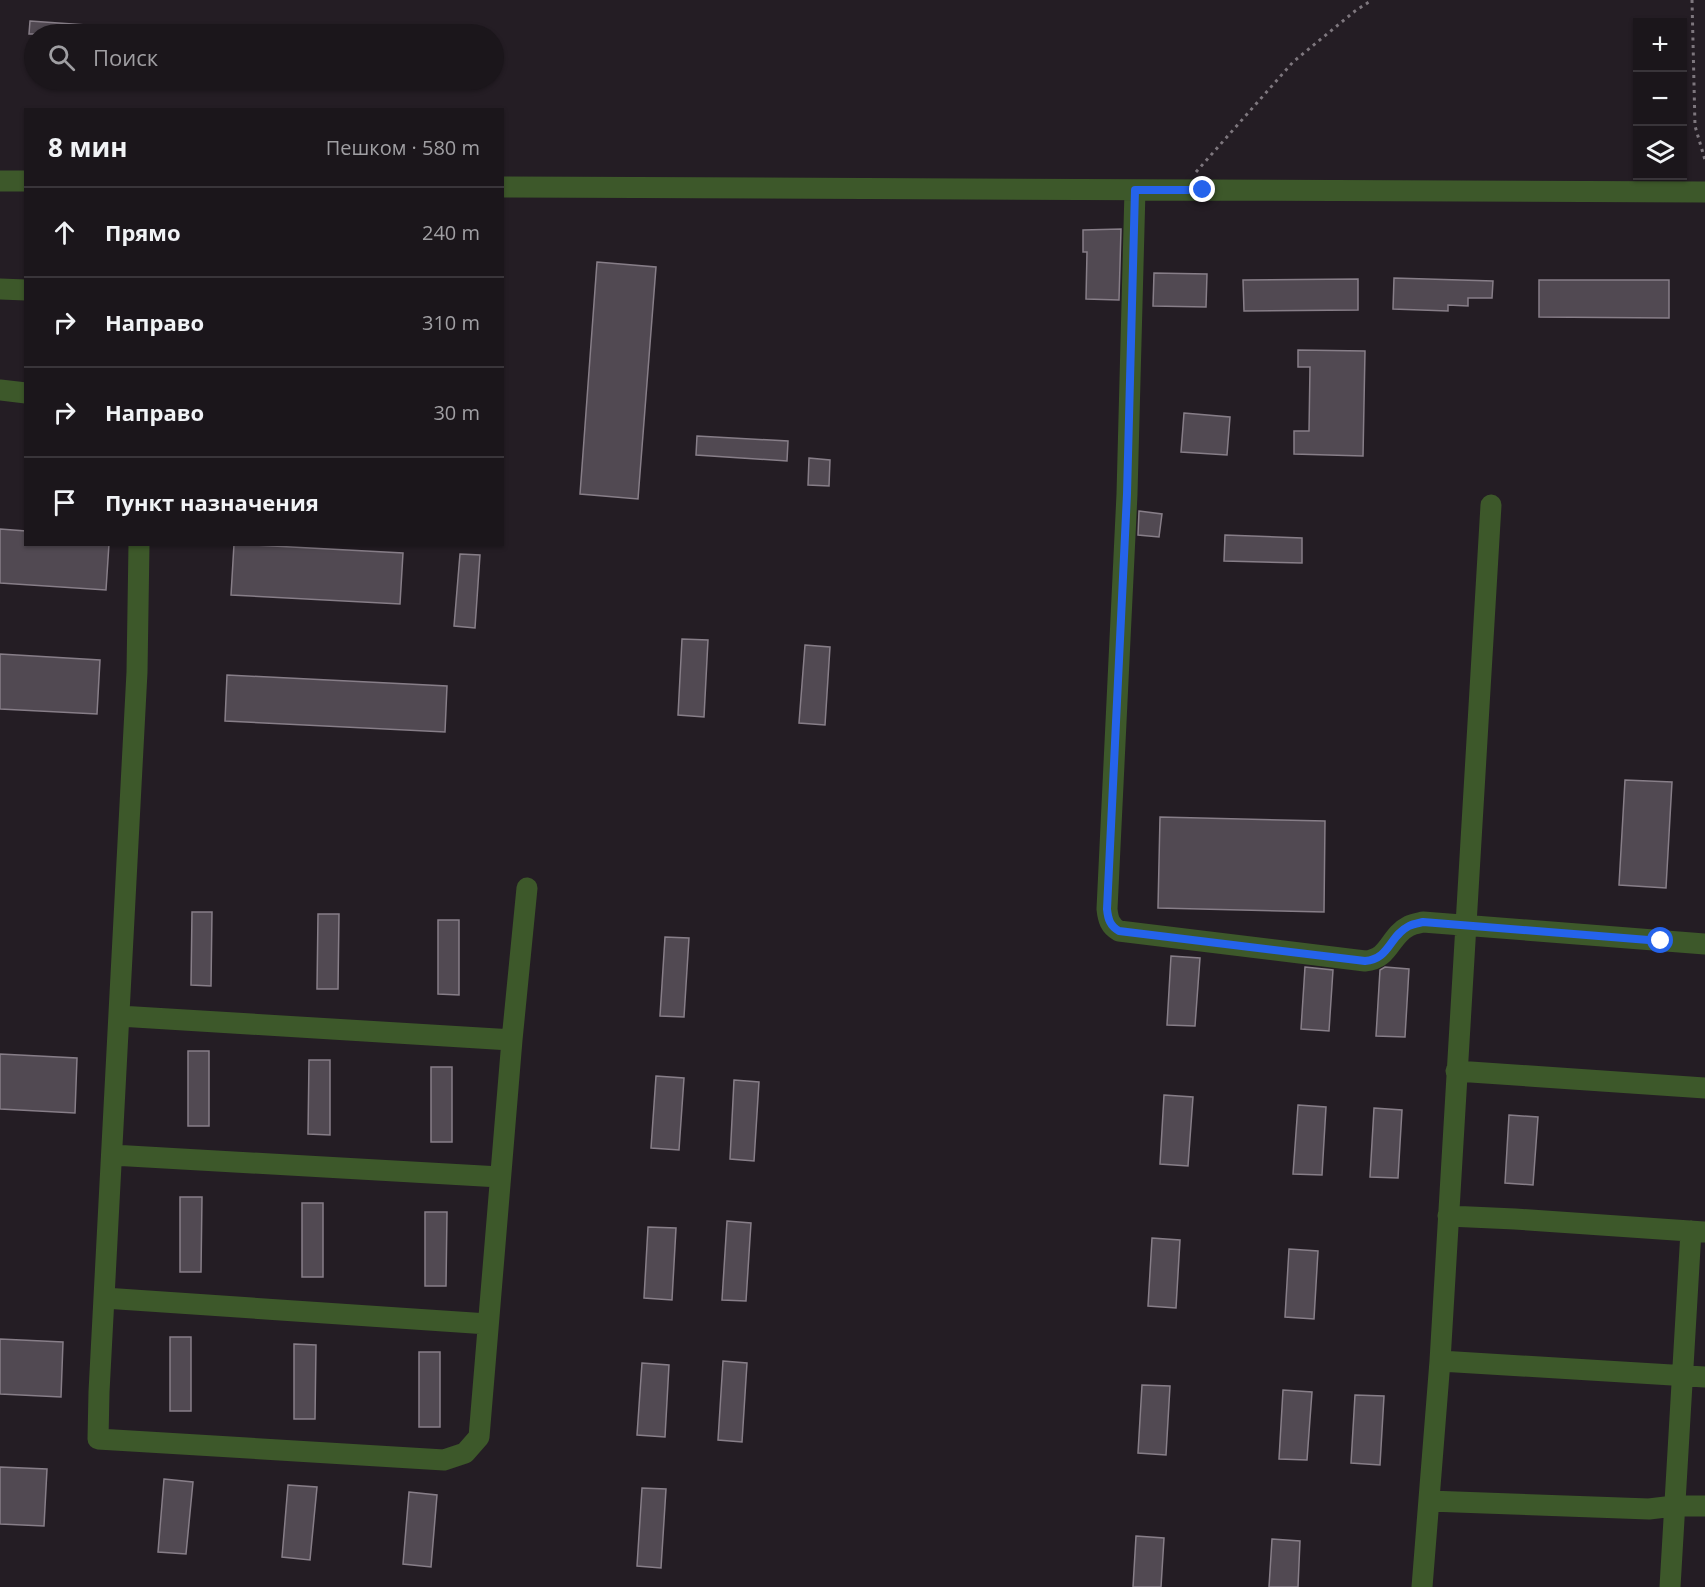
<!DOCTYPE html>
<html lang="ru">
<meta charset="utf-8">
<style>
body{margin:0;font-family:"Open Sans",sans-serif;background:#282328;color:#f1f3f6}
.controls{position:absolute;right:18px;top:18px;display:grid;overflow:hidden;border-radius:0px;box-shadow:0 2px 4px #0004}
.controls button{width:54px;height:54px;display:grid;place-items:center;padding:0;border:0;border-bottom:2px solid #39353a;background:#1b161b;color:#f1f3f6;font:30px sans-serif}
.stop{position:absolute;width:18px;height:18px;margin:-14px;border:4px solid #2563eb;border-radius:50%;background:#fff}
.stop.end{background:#2563eb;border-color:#fff;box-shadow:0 2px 6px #0008}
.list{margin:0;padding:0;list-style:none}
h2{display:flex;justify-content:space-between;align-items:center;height:78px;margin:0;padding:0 24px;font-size:26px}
h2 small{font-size:20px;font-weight:400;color:#a09fa3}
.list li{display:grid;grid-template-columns:39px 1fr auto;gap:18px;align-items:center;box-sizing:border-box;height:90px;padding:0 24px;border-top:2px solid #39353a}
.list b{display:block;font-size:22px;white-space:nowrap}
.list em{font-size:20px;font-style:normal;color:#a09fa3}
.icon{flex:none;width:33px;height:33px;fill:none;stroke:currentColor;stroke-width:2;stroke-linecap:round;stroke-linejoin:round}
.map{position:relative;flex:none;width:1705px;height:1587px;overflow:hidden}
.search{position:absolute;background:#1b161b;box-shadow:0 2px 4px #0004;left:24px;top:24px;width:480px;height:66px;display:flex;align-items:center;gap:15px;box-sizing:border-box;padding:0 21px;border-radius:33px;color:#a09fa3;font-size:22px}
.panel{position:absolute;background:#1b161b;box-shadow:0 2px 4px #0004;left:24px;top:108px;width:480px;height:438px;border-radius:0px}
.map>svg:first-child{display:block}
.building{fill:#514952;stroke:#877e88;stroke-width:1.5}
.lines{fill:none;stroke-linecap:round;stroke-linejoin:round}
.path{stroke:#7e777e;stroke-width:3;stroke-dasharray:3 4.5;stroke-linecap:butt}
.minor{stroke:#3d582a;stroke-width:21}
.route{stroke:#2563eb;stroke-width:8}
</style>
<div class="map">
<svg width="1705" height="1587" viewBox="0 0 1705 1587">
<rect width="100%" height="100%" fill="#241d24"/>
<!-- building -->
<path class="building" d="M30 21 86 25 85 34H29Z
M1121 229 1119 300 1086 299 1087 252H1083V230Z
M597 262 656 267 638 499 580 494Z
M1154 273 1207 274 1206 307 1153 306Z
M1394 278 1493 281 1492 298H1468V306L1448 305V311L1393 309Z
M1358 279V310L1244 311 1243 280Z
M1539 280H1669V318L1539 317Z
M1298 350 1365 351 1363 456 1294 454V431H1309L1310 367H1298Z
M1184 413 1230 417 1227 455 1181 452Z
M697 436 788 441 787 461 696 455Z
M809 458 830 460 829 486 808 485Z
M1139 511 1162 514 1159 537 1138 535Z
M0 529 26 531V544H109L106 590 0 583Z
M1225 535 1302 538V563L1224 561Z
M234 544 403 553 400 604 231 595Z
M460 554 480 555 475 628 454 626Z
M682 639 708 640 704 717 678 715Z
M805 645 830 647 825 725 799 723Z
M0 654 100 660 97 714 0 709Z
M227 675 447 686 445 732 225 721Z
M1625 780 1672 782 1666 888 1619 885Z
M1160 817 1325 821 1324 912 1158 908Z
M192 912H212L211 986 191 985Z
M318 914H339L338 989H317Z
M438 920H459V995L438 994Z
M665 937 689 938 684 1017 660 1016Z
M1171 956 1200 958 1195 1026 1167 1025Z
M1305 967 1333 970 1329 1031 1301 1029Z
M1385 967 1409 969 1405 1037 1376 1036 1380 970Z
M188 1051H209V1126H188Z
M0 1054 77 1058 75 1113 0 1109Z
M309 1060H330V1135L308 1134Z
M431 1067H452V1142H431Z
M656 1076 684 1078 679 1150 651 1148Z
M734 1080 759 1082 754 1161 730 1159Z
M1164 1095 1193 1097 1188 1166 1160 1164Z
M1298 1105 1326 1107 1322 1175 1293 1174Z
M1374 1108 1402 1110 1398 1178 1370 1177Z
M1509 1115 1538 1117 1533 1185 1505 1183Z
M180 1197H202L201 1272H180Z
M302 1203H323V1277H302Z
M425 1212H447L446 1286H425Z
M727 1221 751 1223 746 1301 722 1300Z
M648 1227 676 1228 672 1300 644 1298Z
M1152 1238 1180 1240 1176 1308 1148 1306Z
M1289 1249 1318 1251 1314 1319 1285 1317Z
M170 1337H191V1411H170Z
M0 1339 63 1342 61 1397 0 1394Z
M294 1344 316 1345 315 1419H294Z
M419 1352H440V1427H419Z
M723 1361 747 1363 742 1442 718 1440Z
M642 1363 669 1365 665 1437 637 1435Z
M1142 1385 1170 1386 1166 1455 1138 1453Z
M1283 1390 1312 1392 1307 1460 1279 1459Z
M1355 1395 1384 1396 1380 1465 1351 1463Z
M0 1467 47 1469 44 1526 0 1524Z
M164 1479 193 1482 186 1554 158 1552Z
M288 1485 317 1487 310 1560 282 1557Z
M642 1488 666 1489 661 1568 637 1566Z
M409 1492 437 1495 431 1567 403 1564Z
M1136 1536 1164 1538 1161 1587H1133Z
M1272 1539 1300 1541 1298 1587H1269Z"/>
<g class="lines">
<!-- path -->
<path class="path" d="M1692 0 1695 126 1705 160
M1196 172 1293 62 1355 11 1372 0"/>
<!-- minor -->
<path class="minor" d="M0 181H26
M502 187 1705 192
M1135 190 1127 494 1107 909C1108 919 1110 926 1119 931L1365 961C1390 959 1389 936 1409 926 1413 924 1419 923 1423 922L1705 944
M0 289 26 290
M0 390 26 393
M139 544 137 672 99 1392 98 1439 444 1460 465 1453 479 1437 512 1040 527 888
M119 1016 512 1040
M1456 1071 1705 1088
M112 1155 500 1177
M1448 1216 1515 1219 1704 1232
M104 1298 488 1324
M1440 1361 1705 1377
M1429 1501 1649 1509 1674 1506H1705
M1422 1587 1440 1361 1491 505
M1670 1587 1691 1231"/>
</g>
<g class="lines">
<!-- route -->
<path class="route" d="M1203 190H1135L1127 494 1107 909C1108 919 1110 926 1119 931L1365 961C1390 959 1389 936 1409 926 1413 924 1419 923 1423 922L1661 941"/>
</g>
</svg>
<div class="controls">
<button>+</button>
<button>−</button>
<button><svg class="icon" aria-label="layers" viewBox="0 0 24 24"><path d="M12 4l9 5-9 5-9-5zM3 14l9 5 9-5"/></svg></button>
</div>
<div class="stop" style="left:1661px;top:941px"></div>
<div class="stop end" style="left:1203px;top:190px"></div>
<div class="search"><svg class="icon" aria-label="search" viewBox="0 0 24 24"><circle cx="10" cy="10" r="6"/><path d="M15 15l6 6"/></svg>Поиск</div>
<section class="panel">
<h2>8 мин<small>Пешком · 580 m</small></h2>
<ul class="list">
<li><svg class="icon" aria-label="ahead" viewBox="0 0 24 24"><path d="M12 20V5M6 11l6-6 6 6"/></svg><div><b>Прямо</b></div><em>240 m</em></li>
<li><svg class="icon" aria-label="right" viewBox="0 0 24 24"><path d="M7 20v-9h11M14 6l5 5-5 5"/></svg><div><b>Направо</b></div><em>310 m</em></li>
<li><svg class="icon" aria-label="right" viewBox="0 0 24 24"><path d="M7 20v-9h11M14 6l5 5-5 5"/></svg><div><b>Направо</b></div><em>30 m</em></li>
<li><svg class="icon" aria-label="arrive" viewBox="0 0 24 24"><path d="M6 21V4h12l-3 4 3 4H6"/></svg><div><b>Пункт назначения</b></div></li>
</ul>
</section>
</div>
